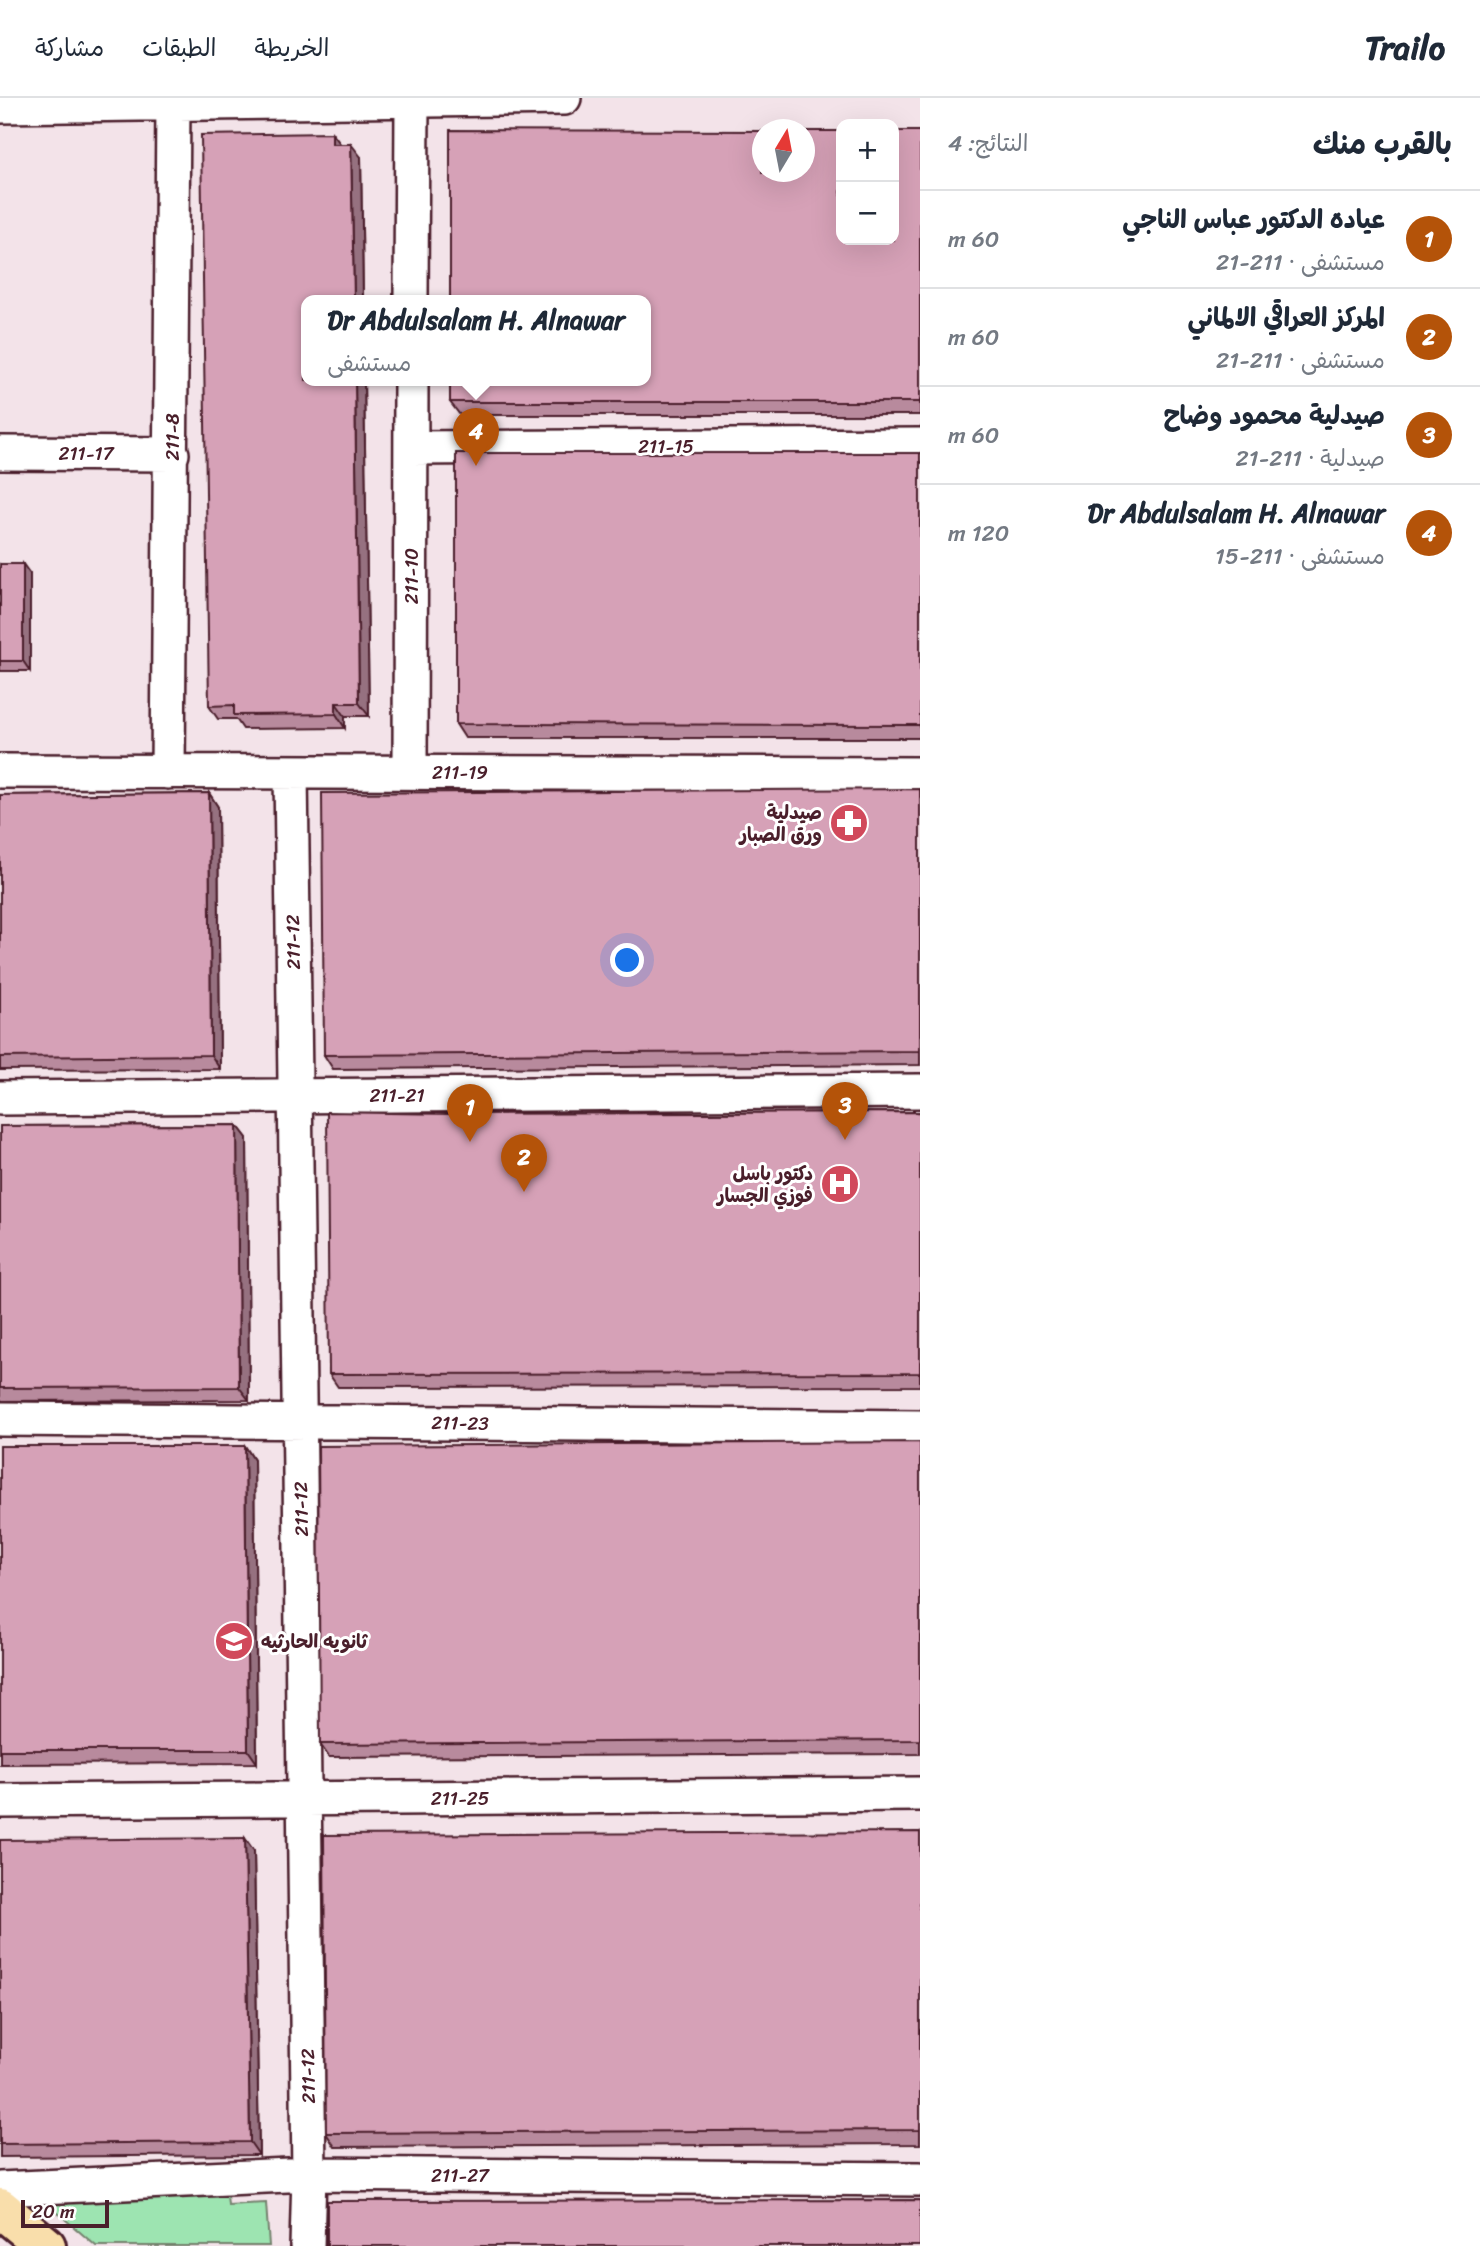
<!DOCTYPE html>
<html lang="ar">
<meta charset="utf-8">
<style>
body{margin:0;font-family:Sriracha,"Playpen Sans Arabic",sans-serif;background:#f6f6f7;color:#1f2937;direction:rtl}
.controls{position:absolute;right:21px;top:21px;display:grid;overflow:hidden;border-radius:14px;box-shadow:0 7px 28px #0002}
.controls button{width:63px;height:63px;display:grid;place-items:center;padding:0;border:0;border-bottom:2px solid #e0e1e3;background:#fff;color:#1f2937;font:35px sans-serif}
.compass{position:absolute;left:752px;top:21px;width:63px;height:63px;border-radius:50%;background:#fff;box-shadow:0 7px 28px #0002;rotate:10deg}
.scale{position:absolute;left:21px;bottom:18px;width:88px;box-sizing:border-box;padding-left:7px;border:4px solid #4a1f2b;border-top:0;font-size:19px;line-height:24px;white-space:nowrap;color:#4a1f2b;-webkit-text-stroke:5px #fff;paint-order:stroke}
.you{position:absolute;left:628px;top:863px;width:24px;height:24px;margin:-18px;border:5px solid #fff;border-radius:50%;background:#1a73e8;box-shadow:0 0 0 10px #1a73e833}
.badge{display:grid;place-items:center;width:46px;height:46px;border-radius:50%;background:#b45309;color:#fff;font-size:23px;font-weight:700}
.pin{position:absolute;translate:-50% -58px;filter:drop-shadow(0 2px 4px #0008)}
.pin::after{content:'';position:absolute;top:37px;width:24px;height:21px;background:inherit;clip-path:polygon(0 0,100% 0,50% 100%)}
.popup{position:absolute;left:301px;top:197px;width:350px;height:91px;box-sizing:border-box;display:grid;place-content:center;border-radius:14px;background:#fff;filter:drop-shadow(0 2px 5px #0005);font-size:23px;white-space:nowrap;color:#747a83}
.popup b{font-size:26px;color:#1f2937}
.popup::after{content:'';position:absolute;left:50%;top:100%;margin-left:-14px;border:14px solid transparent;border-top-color:#fff}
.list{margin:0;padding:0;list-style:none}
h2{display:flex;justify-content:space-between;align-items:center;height:91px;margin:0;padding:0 28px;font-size:30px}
h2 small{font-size:23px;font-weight:400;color:#747a83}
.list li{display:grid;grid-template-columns:46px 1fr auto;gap:21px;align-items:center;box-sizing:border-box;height:98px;padding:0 28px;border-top:2px solid #e0e1e3}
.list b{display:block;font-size:26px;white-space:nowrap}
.list p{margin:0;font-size:23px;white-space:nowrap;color:#747a83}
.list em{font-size:23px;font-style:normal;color:#747a83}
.map{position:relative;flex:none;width:920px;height:2148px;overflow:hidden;direction:ltr}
header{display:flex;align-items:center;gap:42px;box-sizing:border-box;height:98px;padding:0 35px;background:#fff;border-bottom:2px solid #e0e1e3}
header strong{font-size:33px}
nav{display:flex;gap:38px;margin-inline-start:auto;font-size:24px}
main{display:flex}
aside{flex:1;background:#fff}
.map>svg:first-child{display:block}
.green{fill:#9de4b1;stroke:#74826e;stroke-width:2}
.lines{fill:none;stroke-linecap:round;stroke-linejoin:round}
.minor-casing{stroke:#4a1f2b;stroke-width:38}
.major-casing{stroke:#4a1f2b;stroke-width:44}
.minor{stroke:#fff;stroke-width:33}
.major{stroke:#f9deab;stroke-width:38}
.wall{fill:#b88a9d;stroke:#4a1f2b;stroke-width:2}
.shaded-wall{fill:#967180;stroke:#4a1f2b;stroke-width:2}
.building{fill:#d6a1b7;stroke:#4a1f2b;stroke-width:2}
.labels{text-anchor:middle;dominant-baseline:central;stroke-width:6;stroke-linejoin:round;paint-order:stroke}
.street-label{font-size:19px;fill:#4a1f2b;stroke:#fff}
.poi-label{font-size:19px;font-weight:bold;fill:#4a1f2b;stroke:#fff;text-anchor:end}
</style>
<header>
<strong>Trailo</strong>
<nav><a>الخريطة</a><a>الطبقات</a><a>مشاركة</a></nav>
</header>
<main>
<aside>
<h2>بالقرب منك<small>النتائج: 4</small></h2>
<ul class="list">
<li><span class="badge">1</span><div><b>عياده الدكتور عباس الناجي</b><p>مستشفى · 211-21</p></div><em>60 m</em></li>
<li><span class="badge">2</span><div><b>المركز العراقي الالماني</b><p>مستشفى · 211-21</p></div><em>60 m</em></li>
<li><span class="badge">3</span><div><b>صيدلية محمود وضاح</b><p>صيدلية · 211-21</p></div><em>60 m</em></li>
<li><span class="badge">4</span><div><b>Dr Abdulsalam H. Alnawar</b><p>مستشفى · 211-15</p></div><em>120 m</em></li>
</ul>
</aside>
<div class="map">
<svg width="920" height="2148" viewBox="0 0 920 2148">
<rect width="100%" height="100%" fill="#f3e3e9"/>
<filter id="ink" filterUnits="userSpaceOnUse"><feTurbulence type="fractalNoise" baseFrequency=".0143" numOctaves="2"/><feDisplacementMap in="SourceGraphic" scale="14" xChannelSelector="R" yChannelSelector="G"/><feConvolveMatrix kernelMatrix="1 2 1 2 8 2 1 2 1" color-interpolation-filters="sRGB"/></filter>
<g filter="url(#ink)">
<!-- green -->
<path class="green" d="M227 2097 228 2107 266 2105 269 2148H96L45 2104Z"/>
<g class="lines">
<defs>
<path id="minor" d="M0 8 564 0
M411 202 412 2
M411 350 920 347
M0 355 172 356
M0 673 920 676
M168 674 173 4
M291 674 309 2076 307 2148
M410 674 411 282
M0 1000 920 993
M0 1321 920 1329
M0 1703 920 1696
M0 2091 309 2076 920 2081"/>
<path id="major" d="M0 2110 46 2148"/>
</defs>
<!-- minor casing -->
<use href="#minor" class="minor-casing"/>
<!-- major casing -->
<use href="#major" class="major-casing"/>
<!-- minor -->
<use href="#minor" class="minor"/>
<!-- major -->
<use href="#major" class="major"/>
</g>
<!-- wall -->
<path class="wall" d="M920 33V317H460L450 304Z
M332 35 340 46 361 59 363 202H306V282H364L369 618H345V630L243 631 236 621H218L209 608Z
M920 355V640H465L456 626Z
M0 466 30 476V573H0Z
M920 691V967L333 971 324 957Z
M209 695 218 709 220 971 0 972V697Z
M920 1014V1288L338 1289 329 1276 451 1016Z
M237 1027 247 1040 249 1302 0 1303V1028Z
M920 1344V1656L329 1659 320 1646Z
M0 1348H245L254 1362 257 1665 0 1666Z
M920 1734V2046L335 2049 326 2035Z
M0 1742 254 1753 259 2057 0 2059Z"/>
<!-- shaded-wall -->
<path class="shaded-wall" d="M332 35 342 48 332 46Z
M351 46 361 59 363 202H354Z
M355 282H364L369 618 359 605Z
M23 466 30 476V573L23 563Z
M336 605 345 618V630L336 616Z
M209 695 218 709 220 971 211 957Z
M237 1027 247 1040 249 1302 239 1289Z
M245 1348 254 1362 257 1665 248 1652Z
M245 1740 254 1753 259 2057 250 2044Z"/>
<!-- building -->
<path class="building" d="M450 32 762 33V74H804V33H841V142H894V33H920V304H450V282H646V202H450Z
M332 35V46H351L354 202H306V282H355L359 605H336V616L234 617V607L209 608 201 37Z
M456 355H920V627L456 626Z
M0 466H23V563H0Z
M920 691V953L324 957 322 695Z
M209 695 211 957 0 959V697Z
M327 1014 451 1016 920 1014V1275L329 1276Z
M237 1027 239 1289 0 1290V1028Z
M920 1344V1642L320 1646 318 1348Z
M0 1348H245L248 1652H0Z
M920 1734V2032L326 2035 324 1737Z
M245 1740 250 2044 0 2046V1742Z
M920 2102V2148H327V2103Z"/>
</g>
<!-- icons -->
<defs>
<symbol id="pharmacy-disc" viewBox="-11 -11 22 22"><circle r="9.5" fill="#d1495b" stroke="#fff"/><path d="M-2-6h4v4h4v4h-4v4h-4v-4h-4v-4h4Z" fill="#fff"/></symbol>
<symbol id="hospital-disc" viewBox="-11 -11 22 22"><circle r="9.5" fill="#d1495b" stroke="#fff"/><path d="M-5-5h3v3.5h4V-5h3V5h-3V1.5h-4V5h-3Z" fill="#fff"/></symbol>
<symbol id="school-disc" viewBox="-11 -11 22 22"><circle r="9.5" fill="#d1495b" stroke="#fff"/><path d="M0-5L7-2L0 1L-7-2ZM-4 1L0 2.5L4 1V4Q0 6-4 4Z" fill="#fff"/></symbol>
</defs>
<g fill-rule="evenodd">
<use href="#pharmacy-disc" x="827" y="703" width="44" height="44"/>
<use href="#hospital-disc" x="818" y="1064" width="44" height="44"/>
<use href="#school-disc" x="212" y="1521" width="44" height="44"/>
</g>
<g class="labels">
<!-- street labels -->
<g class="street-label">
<text transform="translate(172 339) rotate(-90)">211-8</text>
<text x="666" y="348">211-15</text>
<text x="86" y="355">211-17</text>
<text transform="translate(411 478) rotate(-90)">211-10</text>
<text x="460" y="674">211-19</text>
<text transform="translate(293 844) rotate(-91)">211-12</text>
<text x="397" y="997">211-21</text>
<text transform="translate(460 1325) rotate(1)">211-23</text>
<text transform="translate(301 1411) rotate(-91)">211-12</text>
<text x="460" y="1700">211-25</text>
<text transform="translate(308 1978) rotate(-91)">211-12</text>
<text x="460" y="2077">211-27</text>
</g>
<!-- poi labels -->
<g class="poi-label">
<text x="822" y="714">صيدلية<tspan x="822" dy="22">ورق الصبار</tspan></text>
<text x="813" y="1075">دكتور باسل<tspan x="813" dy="22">فوزي الجسار</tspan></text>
<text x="261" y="1543" text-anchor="start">ثانويه الحارثيه</text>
</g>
</g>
</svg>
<div class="controls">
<button>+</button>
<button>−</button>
</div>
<svg class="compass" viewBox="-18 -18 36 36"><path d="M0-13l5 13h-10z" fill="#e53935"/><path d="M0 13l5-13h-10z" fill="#747a83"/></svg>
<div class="scale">20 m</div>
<div class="you"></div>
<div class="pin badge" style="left:470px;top:1044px">1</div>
<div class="pin badge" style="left:524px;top:1094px">2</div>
<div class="pin badge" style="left:845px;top:1042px">3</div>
<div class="pin badge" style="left:476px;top:368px">4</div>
<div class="popup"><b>Dr Abdulsalam H. Alnawar</b>مستشفى</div>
</div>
</main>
